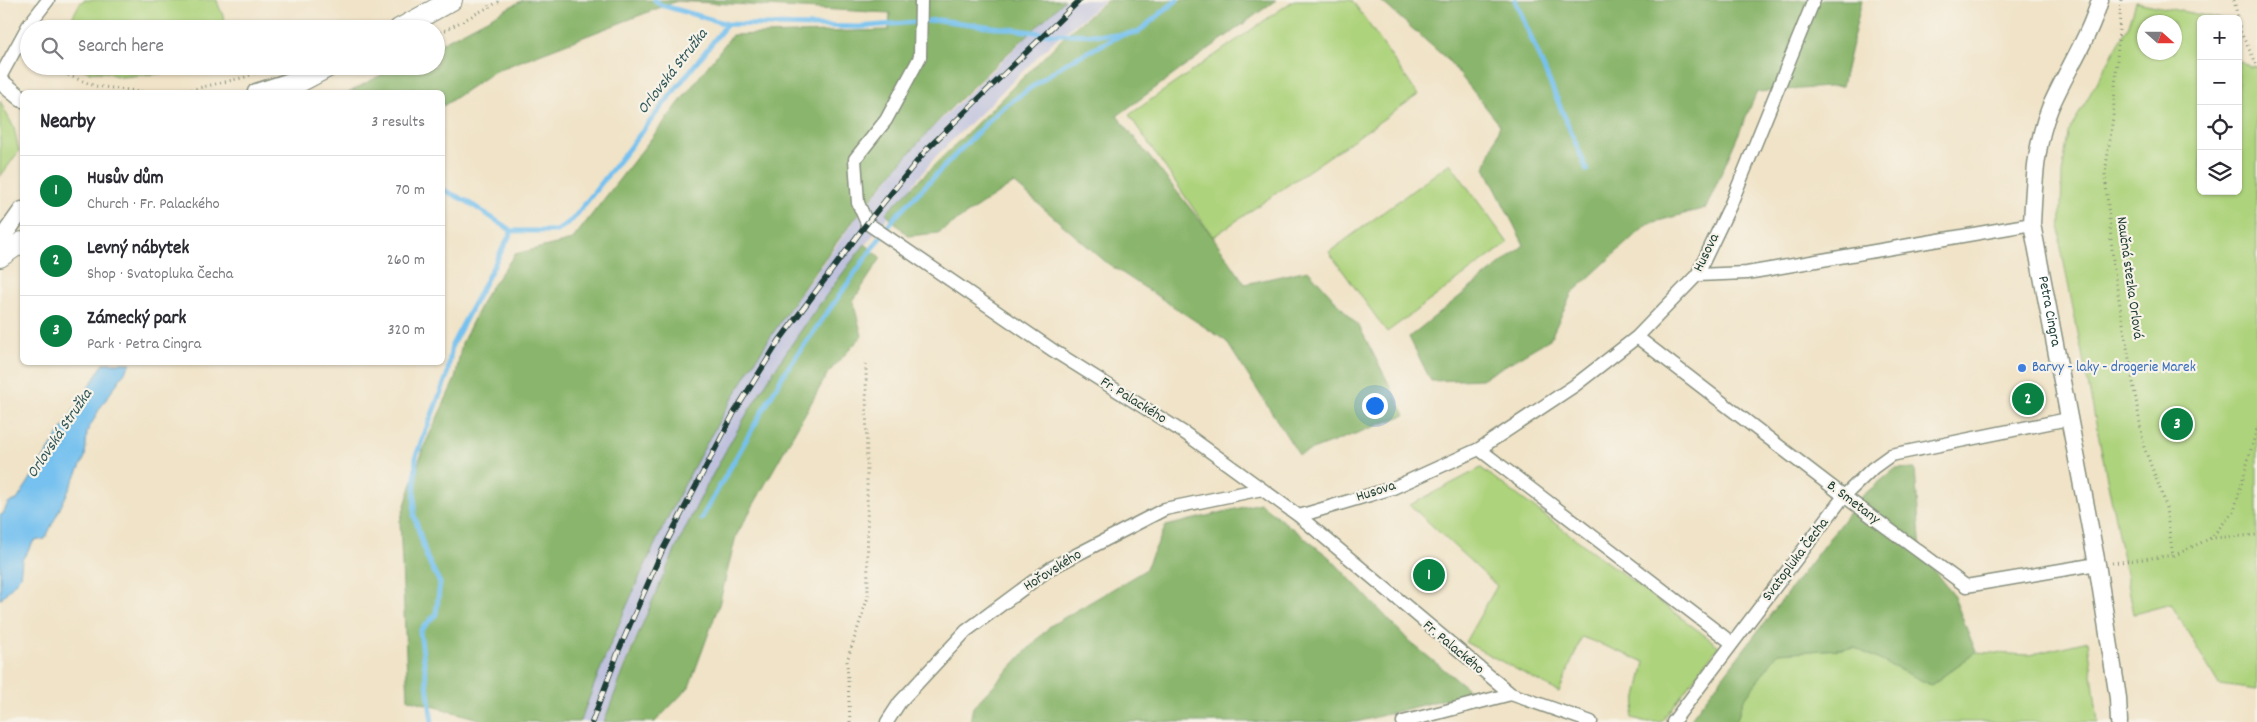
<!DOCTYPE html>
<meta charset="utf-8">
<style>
body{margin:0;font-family:Dekko,sans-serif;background:#f2f2f3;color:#2b2b33}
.controls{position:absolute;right:15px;top:15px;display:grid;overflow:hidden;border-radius:8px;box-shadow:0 1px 4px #0004}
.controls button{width:45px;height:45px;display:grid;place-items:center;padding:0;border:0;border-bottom:1px solid #e1e1e2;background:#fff;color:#2b2b33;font:25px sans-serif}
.compass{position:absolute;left:2137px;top:15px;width:45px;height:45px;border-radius:50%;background:#fff;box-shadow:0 1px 4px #0004;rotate:111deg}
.you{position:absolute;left:1374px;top:405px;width:18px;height:18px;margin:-12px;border:4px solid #fff;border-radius:50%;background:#1a73e8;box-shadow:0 0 0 8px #1a73e833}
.badge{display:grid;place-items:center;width:32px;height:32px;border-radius:50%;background:#0b8043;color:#fff;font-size:16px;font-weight:700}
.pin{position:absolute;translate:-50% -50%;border:2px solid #fff;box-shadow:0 1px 5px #0006}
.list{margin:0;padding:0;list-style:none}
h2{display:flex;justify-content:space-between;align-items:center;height:65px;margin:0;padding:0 20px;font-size:21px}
h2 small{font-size:16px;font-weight:400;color:#7c7c81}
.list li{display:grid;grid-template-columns:32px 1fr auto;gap:15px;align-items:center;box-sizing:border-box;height:70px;padding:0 20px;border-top:1px solid #e1e1e2}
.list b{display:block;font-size:19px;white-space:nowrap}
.list p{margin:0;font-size:16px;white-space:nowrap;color:#7c7c81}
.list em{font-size:16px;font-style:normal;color:#7c7c81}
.icon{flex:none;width:28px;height:28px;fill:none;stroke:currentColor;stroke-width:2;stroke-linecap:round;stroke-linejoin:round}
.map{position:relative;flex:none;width:2257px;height:722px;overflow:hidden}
.search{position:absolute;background:#fff;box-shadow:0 1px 4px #0004;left:20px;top:20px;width:425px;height:55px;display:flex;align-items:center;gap:12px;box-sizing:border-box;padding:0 18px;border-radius:28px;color:#7c7c81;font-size:19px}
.panel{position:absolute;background:#fff;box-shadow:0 1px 4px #0004;left:20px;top:90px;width:425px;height:275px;border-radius:8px}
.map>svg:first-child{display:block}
.industrial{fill:#c0c2dd}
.green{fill:#add37c;stroke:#668858;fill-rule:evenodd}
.forest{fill:#8ab56c;stroke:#547950}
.water{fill:#76c1ef;stroke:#4a7f92}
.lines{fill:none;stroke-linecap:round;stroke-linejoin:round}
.stream{stroke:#76c1ef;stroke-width:5}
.minor-casing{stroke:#88907e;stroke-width:15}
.tertiary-casing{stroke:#88907e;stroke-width:19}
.primary-casing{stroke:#88907e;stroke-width:22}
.path{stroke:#88907e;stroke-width:3;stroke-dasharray:1 4;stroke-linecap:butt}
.minor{stroke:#fff;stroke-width:12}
.tertiary{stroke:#fff;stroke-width:16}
.primary{stroke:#fff;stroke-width:20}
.rail-casing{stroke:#1f3d34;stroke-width:5.5}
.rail{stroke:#f7f3e8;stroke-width:4;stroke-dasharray:11;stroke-linecap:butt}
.shop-dot{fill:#3f7fe0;stroke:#f7f3e8;stroke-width:2}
.labels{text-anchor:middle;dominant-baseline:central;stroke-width:4.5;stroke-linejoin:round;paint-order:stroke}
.street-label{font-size:15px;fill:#1f3d34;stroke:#f7f3e8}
.shop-label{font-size:15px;fill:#366cbe;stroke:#f7f3e8;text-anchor:start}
.water-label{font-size:16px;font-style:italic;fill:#305759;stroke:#f7f3e8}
</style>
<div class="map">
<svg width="2257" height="722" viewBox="0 0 2257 722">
<rect width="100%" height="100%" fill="#f7f3e8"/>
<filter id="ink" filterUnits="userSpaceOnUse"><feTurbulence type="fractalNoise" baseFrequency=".02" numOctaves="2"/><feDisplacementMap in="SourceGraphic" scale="10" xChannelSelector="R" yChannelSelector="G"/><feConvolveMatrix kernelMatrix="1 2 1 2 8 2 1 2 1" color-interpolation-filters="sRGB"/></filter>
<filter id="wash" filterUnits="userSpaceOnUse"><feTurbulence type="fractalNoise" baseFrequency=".0096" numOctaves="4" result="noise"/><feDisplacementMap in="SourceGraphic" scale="20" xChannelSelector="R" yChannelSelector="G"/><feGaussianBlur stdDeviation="1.12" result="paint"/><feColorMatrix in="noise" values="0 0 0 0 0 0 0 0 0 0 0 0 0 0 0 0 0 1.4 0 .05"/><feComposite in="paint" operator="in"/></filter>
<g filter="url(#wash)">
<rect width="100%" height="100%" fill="#f0e3c7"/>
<!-- industrial -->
<path class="industrial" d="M1065 0H1106L1055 40 936 156 835 283 672 556 629 654 604 722H580L608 646 652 546 684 481 724 408 770 335 858 216 919 141Z"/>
<!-- green -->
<path class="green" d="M84 0H217C219 10 227 19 226 29H66L80 3Z
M1294 0H1352L1418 95 1213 237 1129 115Z
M2136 2 2221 19H2201V191H2238V60L2250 67 2257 66V690L2219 685 2171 604 2134 614 2060 243 2062 175 2068 133 2129 25ZM2144 22H2174V52H2144Z
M75 66H202L189 71 120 77 105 72H90Z
M0 101 14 128 19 151 0 177Z
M1450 163 1508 243 1387 332 1329 252Z
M1481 468 1719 646 1661 722H1647L1632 718 1645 662 1582 637 1559 692 1465 642 1497 586 1410 505Z
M2088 641 2098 722H1736L1743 701 1777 653 1855 648 1931 685 1976 652 2029 655Z"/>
<!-- forest -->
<path class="forest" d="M523 0H1065C1016 47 964 91 919 142 766 314 660 507 580 722H481L478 719 408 699 400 521 423 449 455 379 462 343 486 294 515 254 572 240 732 35 889 30 890 13 677 1 495 71 443 106 442 92H349L398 66H436V46Z
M1108 0H1276L1117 116 1213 237 1245 284 1308 270 1360 328 1405 415 1299 455 1226 341 1107 263 1014 183 938 233 908 236 886 213 1068 33Z
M1380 0H1862L1842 86 1757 92 1706 208 1647 224 1572 293 1550 339 1482 379 1431 381 1409 337 1524 245 1485 168 1500 125 1449 61Z
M865 244 881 258 853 301 862 336 828 373 736 536 719 605 689 687 655 722H604C643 618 687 515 744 419 780 358 821 301 865 244Z
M1915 468 1921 554 1952 592 1976 652 1931 685 1855 648 1778 653 1743 701 1736 722H1688L1861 497 1895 469Z
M1260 503 1329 557 1410 642 1472 692 1357 722H970L973 707 1050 626 1145 570 1166 526Z"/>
<!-- water -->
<path class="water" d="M104 363H131L100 408 87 432 85 457 45 539 34 541 22 560 20 577 0 600V515L3 514 8 503 17 500Z"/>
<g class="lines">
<!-- stream -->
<path class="stream" d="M655 0 661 5 727 24
M1515 0 1587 170
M442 189 468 202 512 231H557L573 219 727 24 859 27 938 20 1050 34 1121 35 1138 32 1177 0
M701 519 783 375 894 218 998 111 1064 64 1119 36
M432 722 420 631 436 614 440 583 427 558 414 515 416 456 447 376 452 345 512 231"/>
</g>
</g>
<g filter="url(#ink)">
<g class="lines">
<defs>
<path id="minor" d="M921 0 920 57 886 120 855 159 858 203 867 223 1054 351 1186 434 1299 516 1511 694 1591 722
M0 77 28 26 48 0
M1697 275 1747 273 2032 224
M1637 337 1844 496 1966 586 2097 564
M1479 449 1732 643
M1299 516 1393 488 1479 449 1574 386 1637 337 1697 275 1730 206 1814 0
M887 722 900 702 966 631 1051 568 1165 509 1262 489
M1403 722 1511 694
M1673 722 1844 496 1873 468 1891 455 2068 419"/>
<g id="tertiary">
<path id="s1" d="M2100 0C2089 38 2066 71 2050 108 2035 144 2034 185 2032 224L2097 564 2118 698 2119 722"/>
<path d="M0 81 22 99"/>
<path d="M256 92 293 80"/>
<path d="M0 241 22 210"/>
</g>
<path id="primary" d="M399 29 452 0
M281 92 330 66
M0 257 22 242"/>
</defs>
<!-- minor casing -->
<use href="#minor" class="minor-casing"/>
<!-- tertiary casing -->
<use href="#tertiary" class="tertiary-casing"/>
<!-- primary casing -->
<use href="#primary" class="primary-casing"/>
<!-- path -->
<path class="path" d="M2121 0 2113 117 2105 174 2114 270 2144 447 2165 502 2173 556 2211 538 2257 535
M2234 0 2238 19
M2238 22 2240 31 2257 65
M341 29H343
M436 35 502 0
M45 66 95 86 145 92
M363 66 367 73 379 66
M181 92 246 77 268 66
M2210 539 2234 511 2257 428
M2112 563 2175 555
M850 722 847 661 868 597 866 364"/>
<!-- minor -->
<use href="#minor" class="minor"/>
<!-- tertiary -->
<use href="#tertiary" class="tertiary"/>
<!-- primary -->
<use href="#primary" class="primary"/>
<defs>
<path id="rail" d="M592 722 619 650 662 551 734 413 779 341 867 223 927 149 1080 0"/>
</defs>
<!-- rail casing -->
<use href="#rail" class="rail-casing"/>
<!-- rail -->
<use href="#rail" class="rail"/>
</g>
</g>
<!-- markers -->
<circle class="shop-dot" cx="2022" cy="368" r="5"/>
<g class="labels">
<!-- street labels -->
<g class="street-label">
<text transform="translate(1707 253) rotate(-64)">Husova</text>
<text transform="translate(2129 278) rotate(82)">Naučná stezka Orlová</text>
<text stroke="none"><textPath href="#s1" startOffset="326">Petra Cingra</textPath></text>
<text transform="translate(1133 401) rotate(32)">Fr. Palackého</text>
<text transform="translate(1376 492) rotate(-18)">Husova</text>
<text transform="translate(1853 503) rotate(37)">B. Smetany</text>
<text transform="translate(1796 560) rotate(-53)">Svatopluka Čecha</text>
<text transform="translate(1053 571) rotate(-32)">Hořovského</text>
<text transform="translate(1453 648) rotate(40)">Fr. Palackého</text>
</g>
<!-- shop labels -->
<g class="shop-label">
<text x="2032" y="368">Barvy - laky - drogerie Marek</text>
</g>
<!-- water labels -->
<g class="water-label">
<text transform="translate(673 72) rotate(-52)">Orlovská Stružka</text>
<text transform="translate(60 434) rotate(-56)">Orlovská Stružka</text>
</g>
</g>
</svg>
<div class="controls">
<button>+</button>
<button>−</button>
<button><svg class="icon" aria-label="locate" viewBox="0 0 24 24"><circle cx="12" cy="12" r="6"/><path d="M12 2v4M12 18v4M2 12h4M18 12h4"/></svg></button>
<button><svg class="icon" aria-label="layers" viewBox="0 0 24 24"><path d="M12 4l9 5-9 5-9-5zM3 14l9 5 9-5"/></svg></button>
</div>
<svg class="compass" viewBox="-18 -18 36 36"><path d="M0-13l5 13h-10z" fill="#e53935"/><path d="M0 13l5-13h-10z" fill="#7c7c81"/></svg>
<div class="you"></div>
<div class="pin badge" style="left:1429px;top:575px">1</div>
<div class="pin badge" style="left:2028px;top:399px">2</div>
<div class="pin badge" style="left:2177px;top:424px">3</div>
<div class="search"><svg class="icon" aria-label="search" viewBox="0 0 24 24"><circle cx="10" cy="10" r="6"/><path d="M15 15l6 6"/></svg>Search here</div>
<section class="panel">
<h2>Nearby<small>3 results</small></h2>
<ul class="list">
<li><span class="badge">1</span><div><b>Husův dům</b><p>Church · Fr. Palackého</p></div><em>70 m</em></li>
<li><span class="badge">2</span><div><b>Levný nábytek</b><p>Shop · Svatopluka Čecha</p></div><em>260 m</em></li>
<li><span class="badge">3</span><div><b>Zámecký park</b><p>Park · Petra Cingra</p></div><em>320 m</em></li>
</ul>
</section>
</div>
